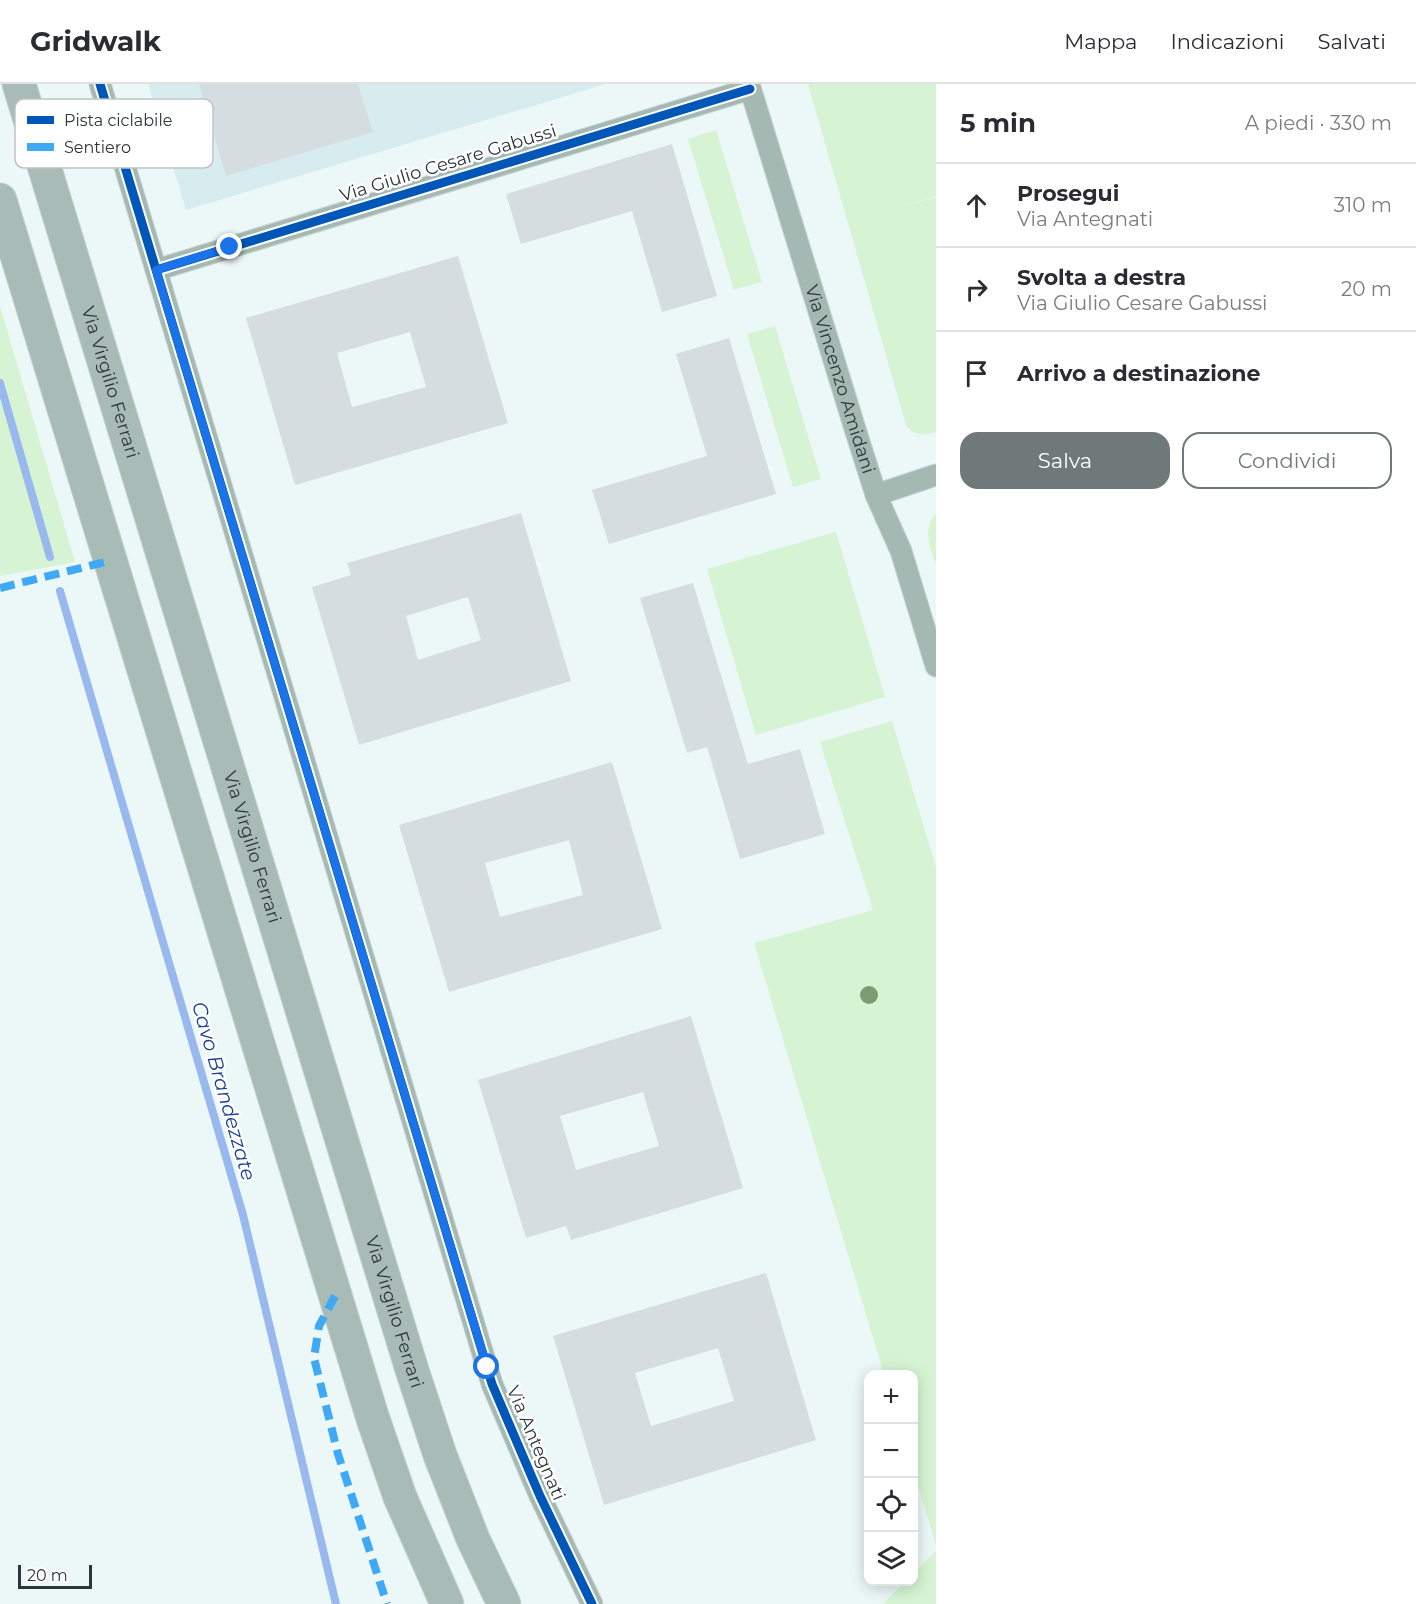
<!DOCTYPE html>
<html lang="it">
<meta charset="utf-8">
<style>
body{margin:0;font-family:Montserrat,sans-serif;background:#f7f7f7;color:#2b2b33}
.controls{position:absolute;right:18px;bottom:18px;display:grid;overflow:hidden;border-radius:12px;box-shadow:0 3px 15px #0003}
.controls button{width:54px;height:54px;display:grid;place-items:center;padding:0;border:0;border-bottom:2px solid #e1e1e2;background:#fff;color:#2b2b33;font:30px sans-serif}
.scale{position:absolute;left:18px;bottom:15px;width:74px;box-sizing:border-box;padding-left:6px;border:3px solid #2d3536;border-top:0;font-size:16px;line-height:21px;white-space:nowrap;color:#2d3536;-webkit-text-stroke:4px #fff;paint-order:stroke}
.stop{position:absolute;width:18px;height:18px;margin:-14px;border:4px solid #1a73e8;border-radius:50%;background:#fff}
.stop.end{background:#1a73e8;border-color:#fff;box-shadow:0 2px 6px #0008}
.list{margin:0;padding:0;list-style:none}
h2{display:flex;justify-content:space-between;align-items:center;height:78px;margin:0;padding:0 24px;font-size:26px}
h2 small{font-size:20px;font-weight:400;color:#7c7c81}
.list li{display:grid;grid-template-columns:39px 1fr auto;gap:18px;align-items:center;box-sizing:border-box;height:84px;padding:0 24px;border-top:2px solid #e1e1e2}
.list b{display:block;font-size:22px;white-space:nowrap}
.list p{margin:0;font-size:20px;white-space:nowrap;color:#7c7c81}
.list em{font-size:20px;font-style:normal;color:#7c7c81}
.actions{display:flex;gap:12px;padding:18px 24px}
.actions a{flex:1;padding:14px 0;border:2px solid #70797a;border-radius:18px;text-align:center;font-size:21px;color:#70797a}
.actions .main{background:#70797a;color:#fff}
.icon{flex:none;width:33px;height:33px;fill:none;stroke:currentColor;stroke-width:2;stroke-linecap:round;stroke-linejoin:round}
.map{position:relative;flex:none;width:936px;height:1520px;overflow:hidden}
header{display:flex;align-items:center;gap:36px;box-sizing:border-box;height:84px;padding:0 30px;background:#fff;border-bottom:2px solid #e1e1e2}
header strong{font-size:28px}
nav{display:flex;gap:33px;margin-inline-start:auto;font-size:21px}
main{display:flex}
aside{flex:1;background:#fff}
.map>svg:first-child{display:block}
.built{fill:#d7ecee}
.green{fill:#d6f4d3}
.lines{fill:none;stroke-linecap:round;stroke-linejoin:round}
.stream{stroke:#99b8ed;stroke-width:8}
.building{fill:#d5dde0;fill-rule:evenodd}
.street-casing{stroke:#cad3d4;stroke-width:23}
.primary-casing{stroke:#cad3d4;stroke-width:35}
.street{stroke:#a4b9b2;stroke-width:21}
.primary{stroke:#a8bbb7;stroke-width:33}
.quiet{stroke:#3fa9f5;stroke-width:8;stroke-dasharray:15 8;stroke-linecap:butt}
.cycleway-casing{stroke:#fff;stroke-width:13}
.cycleway{stroke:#0057b8;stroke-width:9}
.tree{fill:#7b9d71}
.route{stroke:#1a73e8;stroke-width:8}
.labels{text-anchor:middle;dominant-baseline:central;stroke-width:5;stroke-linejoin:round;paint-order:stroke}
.street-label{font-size:18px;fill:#2d3536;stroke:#fff}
.water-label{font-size:20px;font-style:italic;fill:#174096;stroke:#fff}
.key{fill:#fff;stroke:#c0c2c3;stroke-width:1.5}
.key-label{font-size:16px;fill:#2d3536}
</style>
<header>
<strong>Gridwalk</strong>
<nav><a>Mappa</a><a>Indicazioni</a><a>Salvati</a></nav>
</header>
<main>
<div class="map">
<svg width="936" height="1520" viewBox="0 0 936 1520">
<rect width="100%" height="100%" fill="#ecf7f8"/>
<!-- built -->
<path class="built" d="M148 0H606L186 126Z"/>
<!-- green -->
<path class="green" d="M808 0H936V112L902 122 936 113V348C924 352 914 352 906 341Z
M716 46 762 198 734 206 688 55Z
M0 222 75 478 0 492Z
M775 242 821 395 793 403 747 250Z
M936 429V481C930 463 922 446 936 429Z
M836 448 885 613 756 651 707 485Z
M892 637 936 783V1462L914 1387V1290H884L754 859 873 826 820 658Z
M936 1467V1520H883L905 1498H914V1489Z"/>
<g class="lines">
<!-- stream -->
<path class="stream" d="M0 299 50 473
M60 507 243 1131 336 1520"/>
</g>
<!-- building -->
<path class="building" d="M199 0H358L373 48 226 92Z
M672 60 717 212 662 228 632 127 521 160 506 110Z
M458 172 508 339 295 401 246 234ZM410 248 426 303 352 323 337 269Z
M729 254 776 410 609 460 592 406 707 372 676 270Z
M521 429 571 597 359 661 312 503 351 491 347 479ZM468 513 481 556 418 576 406 532Z
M693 499 748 680 800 665 825 750 740 775 707 663 687 669 640 514Z
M612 678 662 845 449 908 399 741ZM569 756 583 811 500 833 485 779Z
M691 932 743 1104 571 1156 566 1142 526 1154 478 996ZM643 1008 659 1062 576 1086 560 1032Z
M766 1189 816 1356 604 1421 553 1252ZM718 1264 734 1317 651 1342 635 1289Z"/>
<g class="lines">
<defs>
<g id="street">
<path d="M100 0 492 1300 540 1412 592 1520"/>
<path id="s1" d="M749 0 856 348 876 411 901 467 936 582"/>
<path d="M156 186 750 5"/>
<path d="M876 411 936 391"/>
</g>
<g id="primary">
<path id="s2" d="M19 0 412 1286 440 1371 473 1455 504 1520"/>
<path d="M0 116 373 1335 400 1413 447 1520"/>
</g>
</defs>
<!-- street casing -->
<use href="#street" class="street-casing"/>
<!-- primary casing -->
<use href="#primary" class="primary-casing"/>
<!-- street -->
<use href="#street" class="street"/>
<!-- primary -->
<use href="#primary" class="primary"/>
<!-- quiet -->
<path class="quiet" d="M0 504 109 477
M335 1212 319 1242 314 1274 338 1370 387 1520"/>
<defs>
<path id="cycleway" d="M100 0 492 1300 540 1412 592 1520
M156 186 750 5"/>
</defs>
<!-- cycleway casing -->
<use href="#cycleway" class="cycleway-casing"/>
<!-- cycleway -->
<use href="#cycleway" class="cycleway"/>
</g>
<!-- trees -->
<circle class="tree" cx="869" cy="911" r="9"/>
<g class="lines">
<!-- route -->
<path class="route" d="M230 163 156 186 487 1283"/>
</g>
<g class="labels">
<!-- street labels -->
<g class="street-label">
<text transform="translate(448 79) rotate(-17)">Via Giulio Cesare Gabussi</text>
<text stroke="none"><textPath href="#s1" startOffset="309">Via Vincenzo Amidani</textPath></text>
<text stroke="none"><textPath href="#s2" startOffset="312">Via Virgilio Ferrari</textPath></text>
<text stroke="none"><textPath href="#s2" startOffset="798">Via Virgilio Ferrari</textPath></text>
<text stroke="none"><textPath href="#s2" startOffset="1284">Via Virgilio Ferrari</textPath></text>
<text transform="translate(536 1359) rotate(67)">Via Antegnati</text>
</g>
<!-- water labels -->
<g class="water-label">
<text transform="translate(224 1007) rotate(74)">Cavo Brandezzate</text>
</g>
</g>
<!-- legend -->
<rect x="15" y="15" width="198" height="69" rx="9" class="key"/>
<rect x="27" y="32" width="27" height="8" fill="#0057b8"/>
<rect x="27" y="59" width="27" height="8" fill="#3fa9f5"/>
<g class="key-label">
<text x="64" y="42">Pista ciclabile</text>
<text x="64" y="69">Sentiero</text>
</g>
</svg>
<div class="controls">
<button>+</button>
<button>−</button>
<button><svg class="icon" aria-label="locate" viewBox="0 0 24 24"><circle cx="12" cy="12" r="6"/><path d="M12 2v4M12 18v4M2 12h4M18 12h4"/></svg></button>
<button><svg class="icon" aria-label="layers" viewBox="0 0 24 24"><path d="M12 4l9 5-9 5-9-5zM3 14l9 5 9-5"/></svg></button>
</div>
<div class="scale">20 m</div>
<div class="stop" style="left:487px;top:1283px"></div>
<div class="stop end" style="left:230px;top:163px"></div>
</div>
<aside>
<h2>5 min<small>A piedi · 330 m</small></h2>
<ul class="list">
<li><svg class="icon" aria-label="ahead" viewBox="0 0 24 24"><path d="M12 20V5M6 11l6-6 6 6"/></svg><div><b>Prosegui</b><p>Via Antegnati</p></div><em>310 m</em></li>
<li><svg class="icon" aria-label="right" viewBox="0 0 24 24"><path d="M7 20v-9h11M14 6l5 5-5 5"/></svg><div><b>Svolta a destra</b><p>Via Giulio Cesare Gabussi</p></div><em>20 m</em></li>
<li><svg class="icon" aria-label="arrive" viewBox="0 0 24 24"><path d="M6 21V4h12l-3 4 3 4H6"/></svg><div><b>Arrivo a destinazione</b></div></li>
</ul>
<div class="actions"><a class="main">Salva</a><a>Condividi</a></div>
</aside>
</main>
